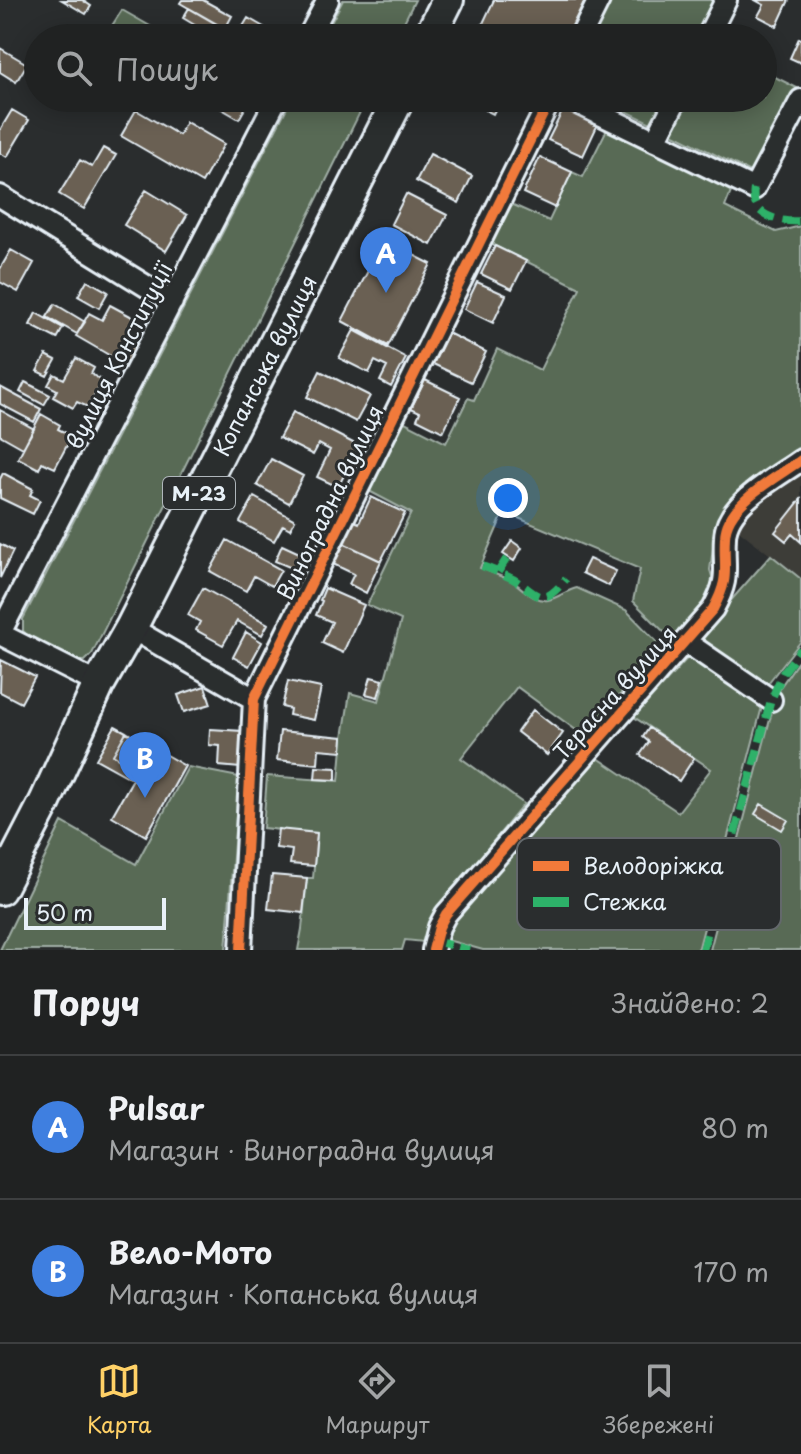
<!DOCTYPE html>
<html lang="uk">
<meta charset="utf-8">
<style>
body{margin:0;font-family:"Playpen Sans",sans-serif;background:#2d2f2f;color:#f1f3f6}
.scale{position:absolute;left:24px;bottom:20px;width:142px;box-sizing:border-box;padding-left:8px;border:4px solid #e8f1f8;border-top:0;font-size:22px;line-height:28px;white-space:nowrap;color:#e8f1f8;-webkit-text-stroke:6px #2a2d2e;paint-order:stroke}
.you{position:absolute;left:508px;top:498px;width:28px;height:28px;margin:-20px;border:6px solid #fff;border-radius:50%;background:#1a73e8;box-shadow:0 0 0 12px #1a73e833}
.badge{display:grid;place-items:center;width:52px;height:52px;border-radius:50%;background:#ffd166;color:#fff;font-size:26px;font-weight:700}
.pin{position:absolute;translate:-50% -66px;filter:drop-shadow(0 2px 4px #0008)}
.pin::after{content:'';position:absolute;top:42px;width:28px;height:24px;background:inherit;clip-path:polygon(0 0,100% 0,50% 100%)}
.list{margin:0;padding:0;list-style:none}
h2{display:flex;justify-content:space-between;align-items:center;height:104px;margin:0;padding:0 32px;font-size:34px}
h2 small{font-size:26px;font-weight:400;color:#a2a4a5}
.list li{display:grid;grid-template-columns:52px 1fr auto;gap:24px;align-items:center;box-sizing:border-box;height:144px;padding:0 32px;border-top:2px solid #3d3f40}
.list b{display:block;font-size:30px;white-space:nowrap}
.list p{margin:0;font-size:26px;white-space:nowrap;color:#a2a4a5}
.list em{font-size:26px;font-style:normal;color:#a2a4a5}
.icon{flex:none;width:44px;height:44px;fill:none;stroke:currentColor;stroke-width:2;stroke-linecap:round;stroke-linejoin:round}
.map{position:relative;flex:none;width:801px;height:950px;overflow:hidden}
.search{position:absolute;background:#202222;box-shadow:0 4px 20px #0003;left:24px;right:24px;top:24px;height:88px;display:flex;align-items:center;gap:20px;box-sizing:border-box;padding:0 28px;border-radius:44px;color:#a2a4a5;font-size:30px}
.sheet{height:392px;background:#202222}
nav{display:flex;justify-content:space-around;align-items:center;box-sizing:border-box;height:112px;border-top:2px solid #3d3f40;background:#202222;font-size:22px;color:#a2a4a5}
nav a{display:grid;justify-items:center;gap:4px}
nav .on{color:#ffd166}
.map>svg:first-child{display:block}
.built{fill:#3e3d39}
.green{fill:#596b54;stroke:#a0aea6;stroke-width:2}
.building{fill:#6b6152;stroke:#e8f1f8;stroke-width:2}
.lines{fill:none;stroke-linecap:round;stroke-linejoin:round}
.minor-casing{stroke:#e8f1f8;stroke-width:26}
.highway-casing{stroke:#e8f1f8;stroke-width:36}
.minor{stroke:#2a2d2e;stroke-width:20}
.highway{stroke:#2a2d2e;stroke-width:30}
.quiet{stroke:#2db169;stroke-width:8;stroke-dasharray:16 8;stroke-linecap:butt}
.cycleway-casing{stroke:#2a2d2e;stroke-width:15}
.cycleway{stroke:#f17a3a;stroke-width:10}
.labels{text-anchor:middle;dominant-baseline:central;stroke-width:6;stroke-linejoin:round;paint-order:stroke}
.shield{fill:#2a2d2e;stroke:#afb6bb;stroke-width:2}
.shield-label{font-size:20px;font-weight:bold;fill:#e8f1f8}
.street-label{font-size:22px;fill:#e8f1f8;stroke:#2a2d2e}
.key{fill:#2a2d2e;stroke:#63686b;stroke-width:2}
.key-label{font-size:22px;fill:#e8f1f8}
</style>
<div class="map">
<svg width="801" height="950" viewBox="0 0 801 950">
<rect width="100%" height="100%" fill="#2a2d2e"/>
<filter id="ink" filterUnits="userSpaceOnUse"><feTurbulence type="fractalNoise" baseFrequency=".0125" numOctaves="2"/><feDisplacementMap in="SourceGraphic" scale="16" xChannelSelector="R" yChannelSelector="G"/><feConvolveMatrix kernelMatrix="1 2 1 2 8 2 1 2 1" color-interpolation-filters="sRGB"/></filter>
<g filter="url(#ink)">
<!-- built -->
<path class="built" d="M801 467V579L731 524Z"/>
<!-- green -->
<path class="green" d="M343 0H415L396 38H323Z
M610 0H717L697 38H591Z
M122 10 171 38H104Z
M763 71 797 88 752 173 670 132 687 98H763Z
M292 98H367L92 654 85 661H79L28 636 23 631V619Z
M599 98H666L653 124Z
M608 127 733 187 725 207 776 232 801 226V451L720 519 715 534 710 570 714 583V593L675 638H670L633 601 640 569 504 512 480 568C490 572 500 576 510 580 522 586 532 602 548 600 558 598 567 590 577 588L626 610 659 644 660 649 584 736 517 687 461 758 524 804 437 910 429 924 424 942 405 940 402 950H298L302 929 307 878H313L317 834 263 828 267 776 339 781 343 737 350 693 379 701 401 620 367 605 411 513 367 490 401 420 446 443 468 398 474 400 497 349 540 370 580 288 489 243 509 203 549 221 572 172 583 177Z
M771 555 801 579V641L765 687 697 639Z
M691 654 763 703 699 947 697 950H483L447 940 449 929 459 912 598 758 678 812 711 769 634 717Z
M801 657V950H710L774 704 781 686Z
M188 767 239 777 226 950H0L62 822 136 864Z"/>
<!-- building -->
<path class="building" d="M62 0H82L91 6 86 14Z
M182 0H203L232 16 225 29 180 3Z
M494 0H585L566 38H476Z
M755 0H789L777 26 758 16 764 5Z
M189 8 238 36 236 38H201L194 34 198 27 183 18Z
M248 18 283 38H236Z
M799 38 801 39V63L790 58Z
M0 48 27 64 16 82 0 72Z
M203 98H251L239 119Z
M462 98H501L493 114Z
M564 108 598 124 583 156 548 140Z
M12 110 29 120 7 157 0 153V130Z
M136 110 179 135 186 122 224 144 202 183 121 136Z
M103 148 116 155 84 209 59 194 80 160 92 167Z
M430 154 472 176 459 203 416 181Z
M540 157 572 172 555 208 523 193Z
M146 190 187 215 166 251 124 225Z
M406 194 447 215 431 245 391 224Z
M384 240 431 264 388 346 342 321Z
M495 246 526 261 512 289 481 274Z
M11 250 34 263 18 292 0 282V269Z
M87 280 108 292 99 308 78 296Z
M477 282 506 295 493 323 464 309Z
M55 304 85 322 77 334 47 317Z
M110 305 136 319 114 358 76 336 89 313 102 320Z
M36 313 63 328 57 339 30 325Z
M354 330 406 358 391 387 380 381 387 367 375 361 369 373 339 358Z
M448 333 486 352 471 382 433 364Z
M125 338 138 345 128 363 115 355Z
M46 355 56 360 47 376 37 371Z
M76 358 94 368 91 374 103 381 88 407 77 402 73 408 53 397 57 390 48 385 54 374 64 379Z
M320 371 370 396 356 422 307 397Z
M425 380 460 397 443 432 417 419 420 412 411 408Z
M25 382 50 395 44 405 20 392Z
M0 387 41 409 34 422 0 404Z
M0 410 34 429 23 448 0 435Z
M293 412 359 446 338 487 317 477 330 450 319 444 313 455 279 438Z
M41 414 60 425 58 429 72 436 55 468 42 462 39 469 18 458Z
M271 459 303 476 289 503 257 485Z
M3 473 33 489 30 495 40 500 33 514 0 498V479Z
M254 497 295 520 290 529 283 525 274 541 240 522Z
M371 497 405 513 381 561 341 542 352 520 359 523Z
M801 499V542L792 534 786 541 775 532Z
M227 540 281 570 272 586 254 576 246 591 210 571Z
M512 541 522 548 514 561 503 554Z
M341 542 381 561 366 593 349 584 354 574 331 563Z
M0 544 13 551 0 578Z
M282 545 306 556 299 571 275 561Z
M589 559 616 571 609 586 582 573Z
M203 588 268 624 262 635 237 621 223 645 196 630 200 622 188 615Z
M325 588 364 605 343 653 322 643 332 622 316 615 322 601 320 600Z
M246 632 262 642 249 666 233 657Z
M1 660 35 677 21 703 0 692Z
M371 677 383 680 378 697 366 694Z
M288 681 321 688 314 720 289 715 290 709 282 707Z
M205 686 211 704 184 712 178 695Z
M533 710 563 733 547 755 517 732Z
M115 726 126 732 113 755 138 770 132 779 96 759Z
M649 728 694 758 679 781 640 755 649 742 643 737Z
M210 729 243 731 240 768 219 766 220 746 209 745Z
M280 731 343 737 342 751 319 749 318 764 277 760Z
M126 732 185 766 146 836 112 816 138 770 113 755Z
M316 767 336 768V780L315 779Z
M761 804 788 820 782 830 755 814Z
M278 829 317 833 314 866 290 864 292 850 276 848Z
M272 875 307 878 303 913 268 909Z"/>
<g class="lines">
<defs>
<path id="minor" d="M308 38 328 0
M580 38 599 0
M707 38 726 0
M567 98 754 189 801 100
M655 141 677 98
M0 196 172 302
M131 628 254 699
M0 633 277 98
M0 634 99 684
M686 642 771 700
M241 950 254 699 551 98
M433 950 439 927 446 914 713 609C731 576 723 570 725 537 726 503 776 478 801 460"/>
<path id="highway" d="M429 38 448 0
M0 889 45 802 99 684 131 628 399 98"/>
</defs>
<!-- minor casing -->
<use href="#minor" class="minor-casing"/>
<!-- highway casing -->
<use href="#highway" class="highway-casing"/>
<!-- minor -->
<use href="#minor" class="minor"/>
<!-- highway -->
<use href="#highway" class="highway"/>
<!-- quiet -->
<path class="quiet" d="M754 189C749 216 780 223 801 221
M482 566C493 570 503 574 513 579 539 594 540 610 566 579
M498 572 507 558
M435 941 469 950
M703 950 771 700 783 673 801 649"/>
<defs>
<path id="cycleway" d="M241 950 254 699 551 98
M433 950 439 927 446 914 713 609C731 576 723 570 725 537 726 503 776 478 801 460"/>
</defs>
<!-- cycleway casing -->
<use href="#cycleway" class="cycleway-casing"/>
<!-- cycleway -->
<use href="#cycleway" class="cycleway"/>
</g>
</g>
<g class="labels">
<!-- shield labels -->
<rect class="shield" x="163" y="477" width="72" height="32" rx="6"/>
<g class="shield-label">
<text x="199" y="493">М-23</text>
</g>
<!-- street labels -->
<g class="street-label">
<text transform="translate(118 355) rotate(-63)">вулиця Конституції</text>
<text transform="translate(264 365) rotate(-63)">Копанська вулиця</text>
<text transform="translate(329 502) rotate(-64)">Виноградна вулиця</text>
<text transform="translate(614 692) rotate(-48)">Терасна вулиця</text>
</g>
</g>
<!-- legend -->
<rect x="517" y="838" width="264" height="92" rx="12" class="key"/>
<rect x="533" y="861" width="36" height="10" fill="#f17a3a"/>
<rect x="533" y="897" width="36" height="10" fill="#2db169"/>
<g class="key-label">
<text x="583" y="874">Велодоріжка</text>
<text x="583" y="910">Стежка</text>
</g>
</svg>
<div class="scale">50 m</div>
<div class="you"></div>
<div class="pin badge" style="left:386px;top:293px;background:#3f7fe0">A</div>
<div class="pin badge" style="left:145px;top:798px;background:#3f7fe0">B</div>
<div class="search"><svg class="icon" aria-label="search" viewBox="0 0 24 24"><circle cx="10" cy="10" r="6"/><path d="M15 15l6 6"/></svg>Пошук</div>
</div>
<section class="sheet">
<h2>Поруч<small>Знайдено: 2</small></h2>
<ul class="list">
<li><span class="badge" style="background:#3f7fe0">A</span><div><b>Pulsar</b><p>Магазин · Виноградна вулиця</p></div><em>80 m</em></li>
<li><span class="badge" style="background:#3f7fe0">B</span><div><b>Вело-Мото</b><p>Магазин · Копанська вулиця</p></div><em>170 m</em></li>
</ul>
</section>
<nav>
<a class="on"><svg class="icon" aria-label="map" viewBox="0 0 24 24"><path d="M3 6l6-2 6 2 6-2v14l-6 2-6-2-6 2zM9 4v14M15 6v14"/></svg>Карта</a>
<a><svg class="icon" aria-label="directions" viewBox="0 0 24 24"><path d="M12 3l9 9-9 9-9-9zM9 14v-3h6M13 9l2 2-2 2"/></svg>Маршрут</a>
<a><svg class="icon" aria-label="saved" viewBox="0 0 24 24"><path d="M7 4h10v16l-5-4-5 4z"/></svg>Збережені</a>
</nav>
